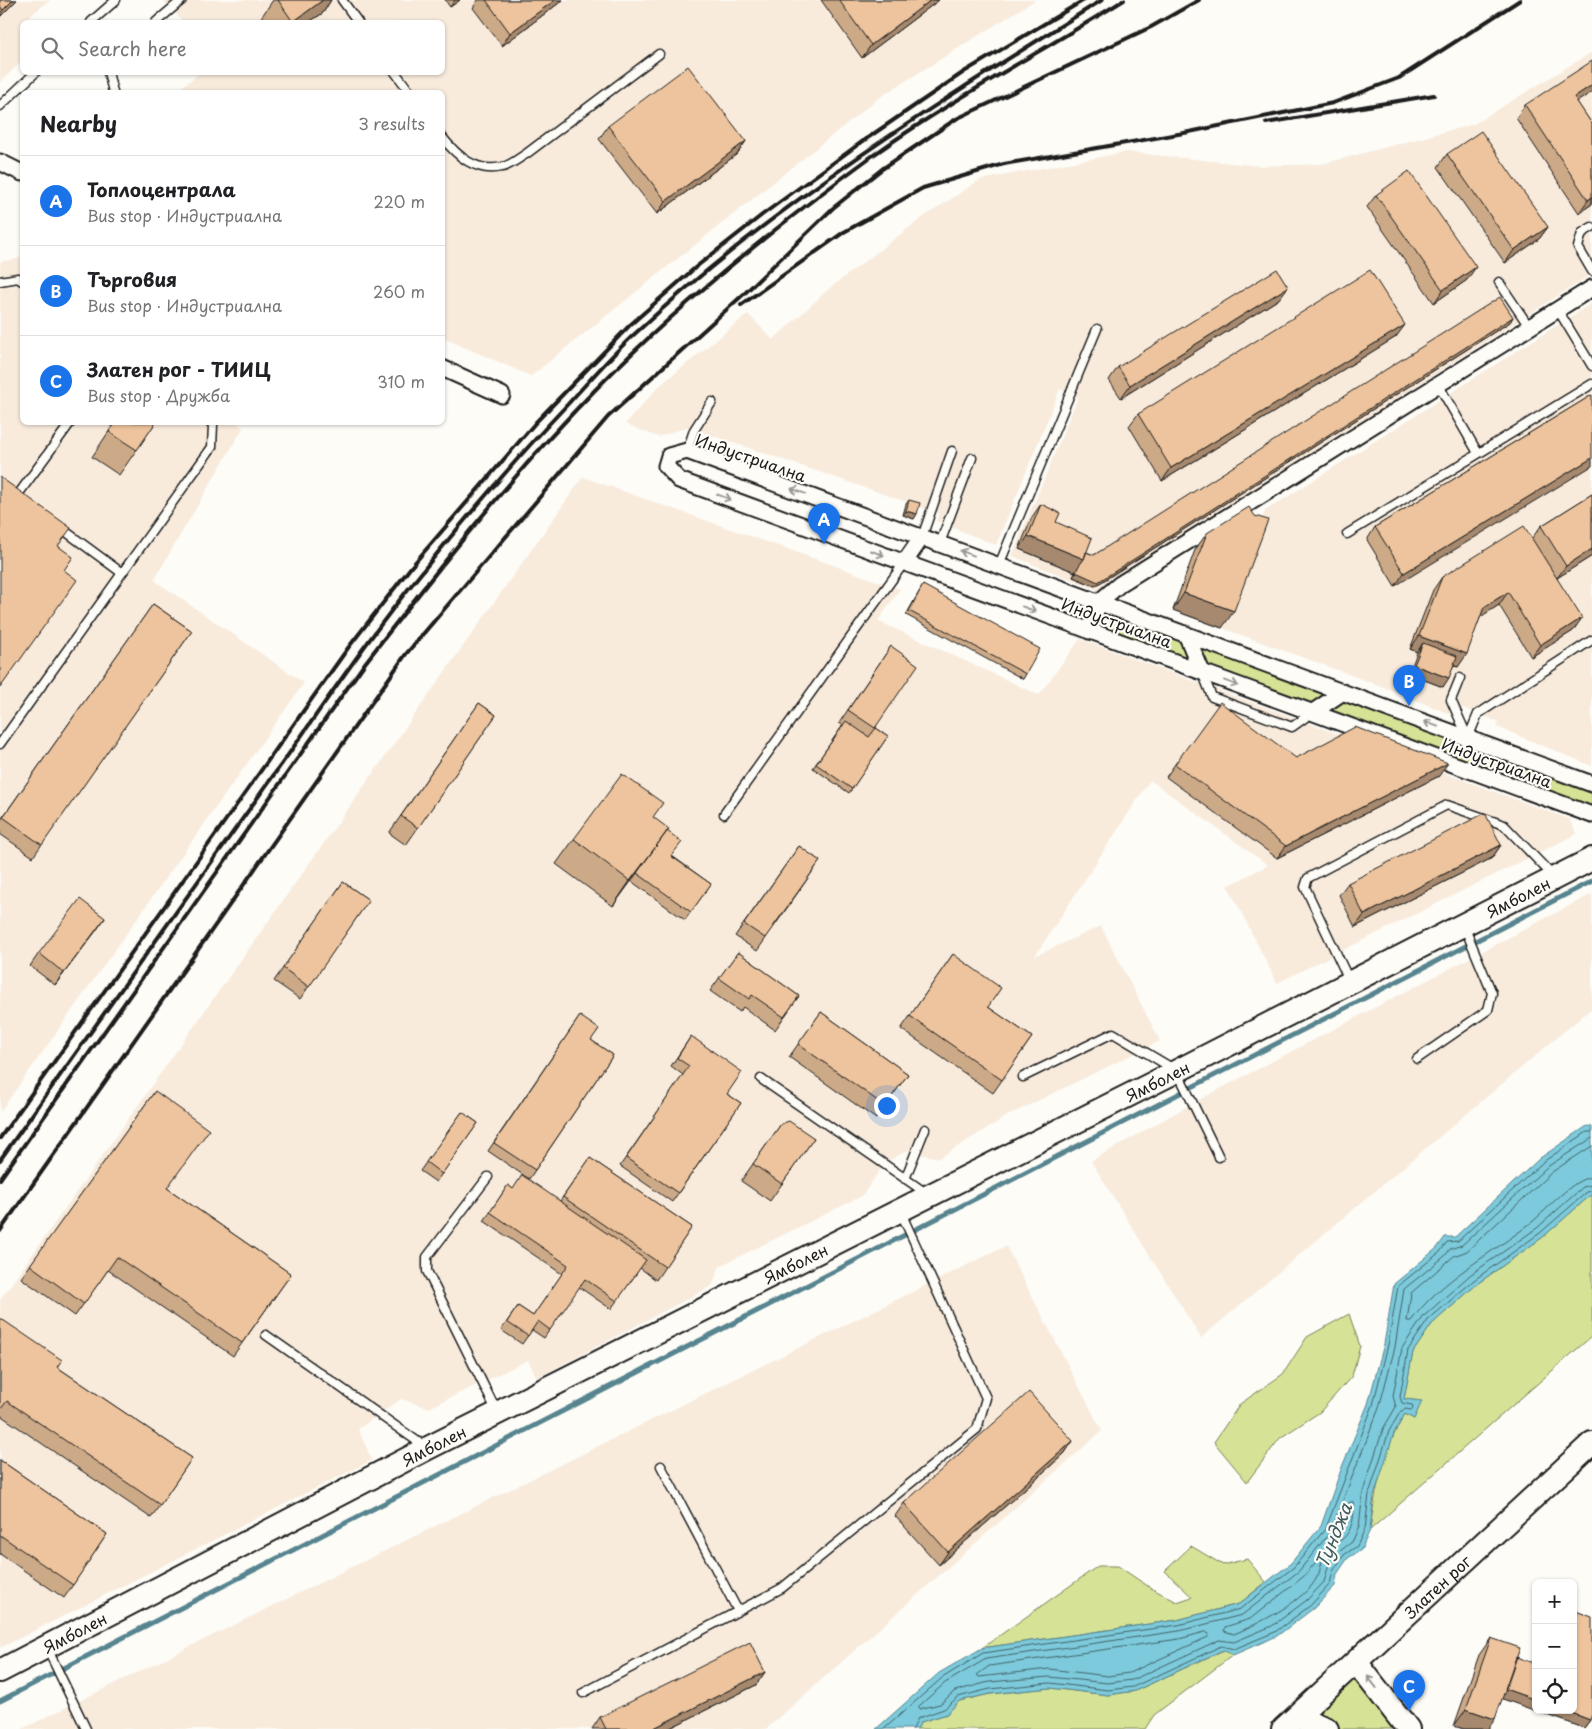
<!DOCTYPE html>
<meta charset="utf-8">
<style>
body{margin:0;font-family:"Playpen Sans",sans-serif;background:#f6f6f6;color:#202124}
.controls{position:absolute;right:15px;bottom:15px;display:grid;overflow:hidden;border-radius:8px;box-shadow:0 1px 4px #0004}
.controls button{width:45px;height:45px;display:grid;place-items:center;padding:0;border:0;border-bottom:1px solid #e0e0e0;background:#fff;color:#202124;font:25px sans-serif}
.you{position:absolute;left:886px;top:1105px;width:18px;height:18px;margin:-12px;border:4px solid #fff;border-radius:50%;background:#1a73e8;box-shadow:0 0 0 8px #1a73e833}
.badge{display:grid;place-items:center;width:32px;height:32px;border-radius:50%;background:#1a73e8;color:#fff;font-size:16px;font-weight:700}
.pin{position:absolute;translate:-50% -41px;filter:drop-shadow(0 1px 2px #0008)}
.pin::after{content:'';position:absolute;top:26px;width:18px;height:15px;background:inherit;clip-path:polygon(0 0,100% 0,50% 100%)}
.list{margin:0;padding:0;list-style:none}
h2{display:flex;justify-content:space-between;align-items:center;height:65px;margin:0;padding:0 20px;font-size:21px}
h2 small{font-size:16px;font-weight:400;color:#757577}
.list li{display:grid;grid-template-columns:32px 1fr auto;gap:15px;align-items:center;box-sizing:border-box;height:90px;padding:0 20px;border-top:1px solid #e0e0e0}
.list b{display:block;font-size:19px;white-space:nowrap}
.list p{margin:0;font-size:16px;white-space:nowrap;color:#757577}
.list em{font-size:16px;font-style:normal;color:#757577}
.icon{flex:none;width:28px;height:28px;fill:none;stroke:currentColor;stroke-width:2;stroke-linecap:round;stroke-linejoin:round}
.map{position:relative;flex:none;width:1592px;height:1729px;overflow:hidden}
.search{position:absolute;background:#fff;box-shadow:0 1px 4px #0004;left:20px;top:20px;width:425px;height:55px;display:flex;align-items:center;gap:12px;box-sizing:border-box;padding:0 18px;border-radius:8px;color:#757577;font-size:19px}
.panel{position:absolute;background:#fff;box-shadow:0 1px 4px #0004;left:20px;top:90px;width:425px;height:335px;border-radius:8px}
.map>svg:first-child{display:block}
.built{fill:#f8ebdc}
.green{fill:#d6e396;stroke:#798059}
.water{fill:#7ccadb;stroke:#56848f}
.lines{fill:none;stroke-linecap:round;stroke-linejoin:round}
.shore{stroke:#426268;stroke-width:1}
.stream{stroke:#56848f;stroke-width:5}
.lane-casing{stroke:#1c1c1c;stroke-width:11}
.street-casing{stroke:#1c1c1c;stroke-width:19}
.secondary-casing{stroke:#1c1c1c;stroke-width:26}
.lane{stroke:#fdfcf7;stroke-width:8}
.street{stroke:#fdfcf7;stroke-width:15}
.secondary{stroke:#fdfcf7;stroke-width:22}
.rail{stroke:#1c1c1c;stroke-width:4}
.wall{fill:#cca987;stroke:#1c1c1c}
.shaded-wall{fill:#a6896e;stroke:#1c1c1c}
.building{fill:#edc49d;stroke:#1c1c1c}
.oneway{stroke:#989794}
.labels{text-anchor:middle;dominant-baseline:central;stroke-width:4.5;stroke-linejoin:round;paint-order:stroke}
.street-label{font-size:16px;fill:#1c1c1c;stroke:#fdfcf7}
.water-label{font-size:18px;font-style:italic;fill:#3e595f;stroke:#fdfcf7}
</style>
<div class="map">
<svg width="1592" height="1729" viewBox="0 0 1592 1729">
<rect width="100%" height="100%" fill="#fdfcf7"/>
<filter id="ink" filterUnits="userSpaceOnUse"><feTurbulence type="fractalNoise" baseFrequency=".02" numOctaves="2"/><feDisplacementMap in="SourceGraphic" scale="10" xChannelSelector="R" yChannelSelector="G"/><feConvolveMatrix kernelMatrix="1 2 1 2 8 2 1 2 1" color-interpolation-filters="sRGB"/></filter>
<g filter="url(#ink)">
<!-- built -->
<path class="built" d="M0 0H50L22 22V61L0 82Z
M163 0H1035L880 97 531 376 443 338 442 92H175L200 73 442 72V22H183Z
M1592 52V274L1098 590 1012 556 1078 397 1060 389 996 545 936 521 939 513 687 427 658 437 625 424 658 387 748 314 773 340 831 287 922 218 980 180 1126 152 1260 166 1322 164 1474 124Z
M22 258V422H236L243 428 154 580 304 683 0 1112V262Z
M1592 303V766L1497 727 1499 722 1463 708 1452 715 1389 689 1222 628 1265 511Z
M583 477 900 589 878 621 1039 695 1080 639 1569 819 1577 834 1277 983 1228 886 1268 865 1150 780 1035 956 1101 926 1160 1041 1009 1115 939 1158 906 1151 884 1164 862 1196 720 1266 712 1286 537 1378 528 1360 429 1408 401 1399 358 1429 372 1460 0 1648V1300Z
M1592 894V1008L1201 1338 1091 1161 1193 1103Z
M1006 1246 1102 1431 766 1729H22Z"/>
<!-- green -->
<path class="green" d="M1099 602 1592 784V815L1089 631Z
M1592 1194V1336L1370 1530C1375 1490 1384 1449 1405 1414L1414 1419 1421 1401 1404 1399 1413 1352 1432 1324 1477 1284 1543 1237Z
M1349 1314 1360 1346 1352 1376 1320 1412 1280 1438 1247 1482 1214 1442 1240 1404 1283 1374 1307 1337Z
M1191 1546 1223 1565 1247 1559 1266 1582 1239 1604 1177 1620 982 1648 1098 1566H1118L1149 1587 1177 1602 1192 1597 1165 1571Z
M1224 1650 1233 1655 1154 1715 1145 1729H917L921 1722 947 1714 959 1701 990 1694 1050 1688 1108 1695 1135 1691Z
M1356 1662 1408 1729H1327L1297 1717Z"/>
<!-- water -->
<path class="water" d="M1587 1126 1592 1127V1194L1543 1237 1477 1284 1432 1324 1413 1352 1404 1399 1422 1401 1414 1419 1405 1414 1394 1433 1374 1496 1370 1530 1361 1550 1348 1558 1337 1574 1335 1586 1314 1608 1277 1636 1233 1655 1223 1650 1135 1691 1108 1695 1050 1688 990 1694 959 1701 947 1714 921 1722 917 1729H876L939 1673 982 1648 1177 1620 1239 1604 1291 1563 1321 1526 1342 1467 1368 1404 1384 1344 1394 1284 1437 1248 1445 1237H1455L1540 1158Z"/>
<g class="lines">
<!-- shore -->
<path class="shore" d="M1592 1138 1547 1167 1462 1245 1450 1249 1445 1256 1404 1289 1395 1347 1379 1408 1331 1531 1299 1571 1242 1615 1179 1631 986 1659 945 1683 919 1706V1709L940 1704 955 1691 989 1682 1049 1677 1108 1683 1132 1680 1219 1640 1234 1642 1272 1626 1307 1600 1324 1582 1328 1567 1340 1551 1352 1542 1359 1527 1363 1492 1383 1429 1396 1407 1393 1396 1402 1348 1424 1316 1470 1275 1537 1228 1583 1187 1592 1185
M1592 1146 1552 1172 1467 1251 1454 1256 1411 1293 1407 1321H1411C1441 1279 1492 1254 1532 1222 1547 1210 1573 1178 1592 1177
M1353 1502C1356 1516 1351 1537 1337 1542L1335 1539 1349 1503Z
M1318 1560 1322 1562C1320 1567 1320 1573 1317 1577 1307 1600 1256 1625 1234 1634L1224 1631 1225 1627 1250 1619 1303 1577Z
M1206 1632 1209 1634 1208 1637 1129 1673 1108 1676 1049 1669 979 1677 977 1675 989 1666 1179 1639Z
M884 1729 942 1678 983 1653 1178 1625 1240 1609 1294 1567 1326 1528 1373 1405 1388 1345 1398 1286 1440 1252 1447 1242 1458 1241 1543 1162 1587 1132H1592
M913 1729 918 1718 944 1709 958 1697 990 1689 1050 1683 1108 1690 1133 1687 1221 1646 1234 1649 1275 1632 1311 1605 1330 1584 1333 1571 1344 1555 1357 1546 1365 1529 1369 1494 1389 1431 1401 1411 1406 1409 1411 1410 1413 1408 1412 1405 1402 1403 1400 1397 1408 1350 1428 1320 1474 1280 1540 1233 1587 1192 1592 1191"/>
<!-- stream -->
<path class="stream" d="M0 1701 1592 881"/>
<defs>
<path id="lane" d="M342 0 358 22
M91 22 116 0
M156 22 182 0
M108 72 113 92
M395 72 410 92
M0 106 36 72
M442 137C457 156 476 173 502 167 510 166 519 158 526 154L659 54
M1592 227 1582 233 1578 247 1592 271
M0 281 18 278 22 281
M1499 282 1530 328
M1558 310 1592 366
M1439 386 1478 453
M687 451 694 430 712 402
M17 496 71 422
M61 528 122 573
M1347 534 1592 384
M922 537 952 451
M940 543 972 458
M999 565 1097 329
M1202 672 1212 697 1292 727 1313 712
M1460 678 1451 700 1468 738 1478 714 1592 640
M0 744 212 447 213 425 210 422
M724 814 904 563
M1349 980 1305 887 1308 878 1447 805 1504 825 1553 876
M1417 1059 1488 1010 1492 993 1464 926
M1023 1077 1113 1033 1177 1071 1219 1157
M761 1079 926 1193
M488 1177 427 1257V1271L497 1412
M905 1179 925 1129
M266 1335 424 1446
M661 1466 738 1611
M47 1648 86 1729
M583 1693 782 1588 977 1429 986 1398 901 1213"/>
<path id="street" d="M0 162 22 173
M442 368 502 395
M904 563 922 537
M1089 631 1099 602 1120 584 1592 288
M1186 634 1202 672
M1313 712 1343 692
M1592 784 687 451 669 456 666 466 679 480 1592 815"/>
<g id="secondary">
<path d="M1356 1662 1408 1729"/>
<path id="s1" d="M0 1671 428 1448 1177 1071 1592 859"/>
<path d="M1297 1717 1327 1729"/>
<path id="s2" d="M1283 1729 1592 1443"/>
</g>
</defs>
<!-- lane casing -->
<use href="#lane" class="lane-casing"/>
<!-- street casing -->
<use href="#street" class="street-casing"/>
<!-- secondary casing -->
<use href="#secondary" class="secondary-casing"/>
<!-- lane -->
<use href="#lane" class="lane"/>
<!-- street -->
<use href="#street" class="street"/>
<!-- secondary -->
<use href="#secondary" class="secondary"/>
<!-- rail -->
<path class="rail" d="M1266 123 1434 95
M741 305 844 232 923 188 1004 164 1184 133 1333 103 1399 78 1520 0
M0 1138 348 648 411 567 536 422 630 325 696 267 762 215 863 141 964 72 1084 0
M0 1160C93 1029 185 899 278 769 325 703 370 635 422 572 468 515 516 459 566 406 590 380 613 353 639 330 779 200 941 101 1102 0
M0 1179 365 663C438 569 512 475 595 390 679 304 775 227 872 156 952 99 1041 52 1124 0
M0 1231 406 654 608 417 746 292 833 208 882 169 956 119 1151 27 1199 0"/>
</g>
<!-- wall -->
<path class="wall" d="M0 0H17L0 17Z
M273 0H331L323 13 309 22H258Z
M445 0H460L450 7Z
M478 0H563L502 46 473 8Z
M821 0H939L862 58Z
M1577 102 1592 124V204L1579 213 1516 118 1525 105Z
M608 126 746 141 737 154 657 214 599 139Z
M1447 154 1548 227 1539 239 1505 263 1438 167Z
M1376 195 1467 280 1434 303 1367 207Z
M1279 299 1121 398 1109 380 1118 367Z
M1513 317 1510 322 1095 586 1073 577 1075 571V572L1019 549 1032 517 1041 504 1056 522 1086 552 1094 555Z
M1396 337 1162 481 1129 426 1138 414Z
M1592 395 1395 586 1367 540 1375 527Z
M115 422H156L119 475 92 457Z
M1592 494V556L1557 578 1573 631 1531 657 1499 605 1481 616 1458 667 1454 666 1443 687 1409 674 1417 652 1410 649 1433 590 1442 577 1532 538 1541 526Z
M909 500 914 519 903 515 906 504Z
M1207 533 1222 628 1173 610 1195 550Z
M923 585 1026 674 1023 679 906 615Z
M153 604 192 631 33 857 0 834V821Z
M891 646 876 728 888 736 849 793 813 768 843 725 839 723Z
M479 703 496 715 406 845 389 833Z
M1296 758 1439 776 1277 858 1166 777 1175 764Z
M653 818 667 831 672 856 711 884 685 920 631 881 632 880 613 906 556 864 574 839Z
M1501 845 1492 858 1355 927 1339 895 1348 883Z
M799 846 820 861 757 951 735 936Z
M343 882 369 900 300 999 274 981Z
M105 918 55 985 30 966 39 953Z
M738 952 799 996 775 1030 743 1007 740 1012 710 991Z
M953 954 988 1007 1032 1037 993 1093 901 1029Z
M821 1012 908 1074 876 1119 789 1057Z
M580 1016 591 1040 613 1055 529 1179 488 1151Z
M691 1036 727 1094 741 1103 672 1202 620 1166 683 1075 671 1066Z
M155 1091 167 1188 291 1274 233 1356 108 1270 75 1316 21 1278Z
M462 1112 478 1123 436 1182 420 1171Z
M781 1124 814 1138 770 1201 741 1181Z
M590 1158 692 1227 656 1280 640 1268 611 1309 579 1287 544 1338 532 1330 522 1344 501 1330 518 1306 533 1316 562 1274 484 1221 508 1185 513 1189 560 1201Z
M0 1318 57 1367 192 1458 151 1518 0 1415Z
M1073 1441 1064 1454 939 1565 895 1516 904 1503Z
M0 1460 107 1534 64 1598 0 1554Z
M1491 1638 1516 1657 1590 1720 1584 1728 1502 1698 1488 1729H1464L1454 1726 1479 1655Z
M765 1672 756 1685 668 1729H592L600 1717Z"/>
<!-- shaded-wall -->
<path class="shaded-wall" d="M13 0H17L0 17V14L3 10Z
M323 0H331L323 13 309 22H293Z
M455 0H460L450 7Z
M555 0H563L502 46 510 33Z
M931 0H939L862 58 871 45Z
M1592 85V92L1565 110 1574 97Z
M746 141 737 154 657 214 666 201Z
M1592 197V204L1579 213 1588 200Z
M1548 227 1539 239 1505 263 1514 250Z
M1476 267 1467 280 1434 303 1443 290Z
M1288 287 1279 299 1121 398 1130 385Z
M1513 317 1510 322 1095 586 1073 577 1076 572Z
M1405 325 1396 337 1162 481 1171 468Z
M1592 458V466L1395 586 1404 573Z
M906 511 917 514 914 519 903 515Z
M1028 536 1084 559 1075 572 1019 549Z
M1592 549V556L1557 578 1566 566Z
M1508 592 1499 605 1476 620 1484 607Z
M1184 593 1234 611 1222 628 1173 610Z
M1582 618 1573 631 1531 657 1540 645Z
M1419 636 1467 654 1458 667 1419 652 1423 643 1417 652 1410 649Z
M1414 665 1449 678 1443 687 1409 674Z
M1448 763 1439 776 1277 858 1286 846Z
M1501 845 1492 858 1355 927 1364 915Z
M651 854 613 906 630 881Z
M105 918 96 931 55 985 64 973Z
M1073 1441 1064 1454 939 1565 948 1552Z
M765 1672 756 1685 668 1729H652Z
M1503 1688 1536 1700V1710H1564L1590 1720 1584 1728 1497 1697Z
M1466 1709 1495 1719 1488 1729H1464L1454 1726Z"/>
<!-- building -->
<path class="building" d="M0 0H13L3 10 0 6Z
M278 0H323L293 22Z
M486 0H555L510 33Z
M839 0H931L871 45Z
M1592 61V85L1574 97 1592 124V197L1588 200 1525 105Z
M688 66 746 141 666 201 608 126Z
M1481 131 1548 227 1514 250 1447 154Z
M1409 171 1476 267 1443 290 1376 195Z
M1277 269 1288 287 1130 385 1118 367Z
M1370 270 1405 325 1171 468 1138 414Z
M1500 297 1513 317 1098 582 1076 572 1078 567 1084 559 1086 552 1094 555Z
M1592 395V458L1404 573 1375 527Z
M116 422H156L137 450 109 432Z
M0 477 71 528 58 546 73 557 64 570 77 580 0 688Z
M1592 494V549L1566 566 1541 526Z
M909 500 920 503 917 514 906 511Z
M1041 504 1060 513 1056 522 1092 538 1084 559 1028 536Z
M1249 507 1255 516 1268 520 1234 611 1184 593 1207 533Z
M1524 526 1582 618 1540 645 1508 592 1484 607 1467 654 1419 636 1442 577Z
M923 585 1040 649 1026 674 909 611Z
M153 604 192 631 42 845 3 817Z
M1423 643 1457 656 1449 678 1414 665Z
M891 646 918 665 875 728 848 710Z
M1220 702 1296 758 1355 727 1448 763 1286 846 1175 764Z
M479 703 496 715 418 828 401 816Z
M846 721 869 737 876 728 888 736 852 789 816 764Z
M622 774 663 803 653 817 669 829 630 881 574 839Z
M1485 813 1501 845 1364 915 1348 883Z
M667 831 682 842 671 856 711 884 691 912 637 873Z
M799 846 820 861 765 938 744 924Z
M343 882 369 900 309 987 283 968Z
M80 899 105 918 64 973 39 953Z
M738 952 799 996 784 1017 752 995 749 999 719 978Z
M953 954 1001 988 988 1007 1032 1037 1002 1080 910 1016Z
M821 1012 908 1074 885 1106 798 1044Z
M580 1016 599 1029 591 1040 613 1055 535 1170 494 1143Z
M691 1036 742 1072 727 1094 741 1103 678 1193 626 1158 689 1066 677 1058Z
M155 1091 209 1130 167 1188 291 1274 242 1343 117 1257 84 1304 30 1265Z
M462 1112 478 1123 442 1174 426 1162Z
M789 1121 814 1138 782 1184 753 1164 781 1124Z
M590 1158 692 1227 665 1267 563 1197Z
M522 1175 646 1260 617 1301 585 1279 550 1330 538 1321 528 1336 507 1322 518 1306 533 1316 568 1265 490 1212 508 1185 513 1189Z
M0 1318 62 1360 57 1367 192 1458 160 1505 7 1401 0 1410Z
M1029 1392 1073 1441 948 1552 904 1503Z
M0 1460 107 1534 73 1585 0 1535Z
M1573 1610 1592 1617V1714L1590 1720 1564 1710H1573Z
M1491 1638 1520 1648 1495 1719 1466 1709Z
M750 1642 765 1672 652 1729H606L600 1717Z
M1516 1657 1536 1664V1700L1505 1689Z"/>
<!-- one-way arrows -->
<defs><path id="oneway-shaft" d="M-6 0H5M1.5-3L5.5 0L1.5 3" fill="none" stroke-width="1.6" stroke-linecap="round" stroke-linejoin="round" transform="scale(1.25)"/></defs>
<g class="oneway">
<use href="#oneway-shaft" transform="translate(798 491) rotate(-160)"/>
<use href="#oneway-shaft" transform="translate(724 497) rotate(20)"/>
<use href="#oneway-shaft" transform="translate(877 553) rotate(20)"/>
<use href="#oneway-shaft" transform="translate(967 553) rotate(-160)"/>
<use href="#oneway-shaft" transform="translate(1029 609) rotate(20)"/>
<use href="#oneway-shaft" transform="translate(1231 683) rotate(20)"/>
<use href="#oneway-shaft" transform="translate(1431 724) rotate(-160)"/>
<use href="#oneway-shaft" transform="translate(1372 1682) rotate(-128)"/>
</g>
</g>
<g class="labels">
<!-- street labels -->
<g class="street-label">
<text transform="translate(751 457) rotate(19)">Индустриална</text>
<text transform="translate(1117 622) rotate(20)">Индустриална</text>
<text transform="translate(1497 762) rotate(20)">Индустриална</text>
<text stroke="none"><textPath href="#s1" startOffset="1704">Ямболен</textPath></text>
<text stroke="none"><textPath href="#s1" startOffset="1299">Ямболен</textPath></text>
<text stroke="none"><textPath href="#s1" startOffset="894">Ямболен</textPath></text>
<text stroke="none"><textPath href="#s1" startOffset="489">Ямболен</textPath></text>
<text stroke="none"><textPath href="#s2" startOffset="210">Златен рог</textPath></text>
<text stroke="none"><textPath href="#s1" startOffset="84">Ямболен</textPath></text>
</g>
<!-- water labels -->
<g class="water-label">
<text transform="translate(1333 1535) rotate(-68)">Тунджа</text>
</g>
</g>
</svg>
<div class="controls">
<button>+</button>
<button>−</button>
<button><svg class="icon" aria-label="locate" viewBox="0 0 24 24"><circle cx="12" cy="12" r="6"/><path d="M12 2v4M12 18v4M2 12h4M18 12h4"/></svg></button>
</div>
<div class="you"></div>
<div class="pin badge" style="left:824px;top:544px">A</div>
<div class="pin badge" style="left:1409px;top:706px">B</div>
<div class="pin badge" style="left:1409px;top:1711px">C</div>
<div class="search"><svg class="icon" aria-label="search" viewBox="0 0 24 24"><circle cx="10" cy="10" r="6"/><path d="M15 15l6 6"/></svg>Search here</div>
<section class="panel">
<h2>Nearby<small>3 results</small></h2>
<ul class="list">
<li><span class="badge">A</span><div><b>Топлоцентрала</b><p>Bus stop · Индустриална</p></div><em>220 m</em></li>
<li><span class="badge">B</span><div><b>Търговия</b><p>Bus stop · Индустриална</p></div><em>260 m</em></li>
<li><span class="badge">C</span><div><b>Златен рог - ТИИЦ</b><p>Bus stop · Дружба</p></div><em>310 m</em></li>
</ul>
</section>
</div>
